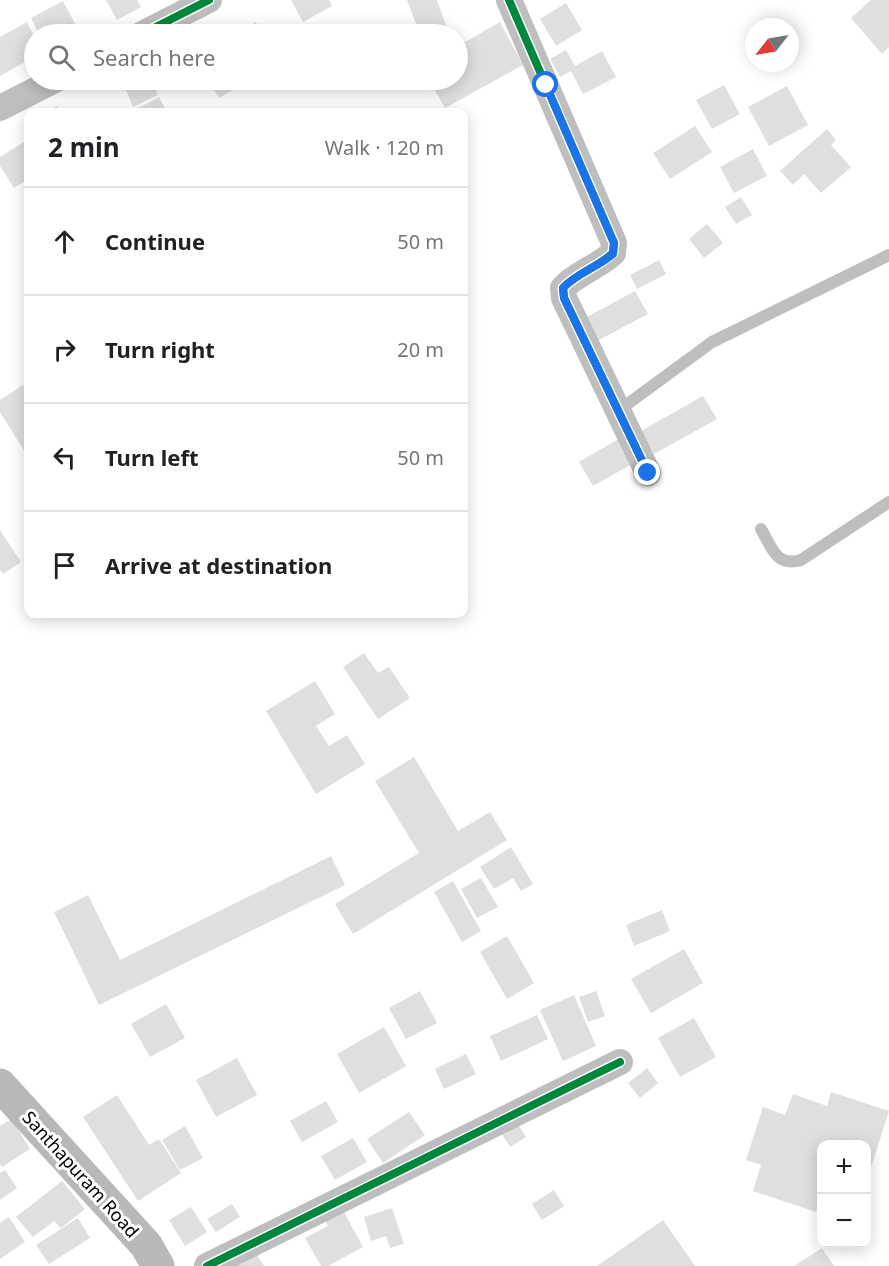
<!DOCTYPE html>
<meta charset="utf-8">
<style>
body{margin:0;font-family:"Noto Sans",sans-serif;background:#f6f6f6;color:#202124}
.controls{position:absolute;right:18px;bottom:18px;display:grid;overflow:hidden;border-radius:12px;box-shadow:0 3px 15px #0003}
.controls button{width:54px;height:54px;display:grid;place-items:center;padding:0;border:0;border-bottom:2px solid #e0e0e0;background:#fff;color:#202124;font:30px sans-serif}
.compass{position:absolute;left:745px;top:18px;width:54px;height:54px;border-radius:50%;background:#fff;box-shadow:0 3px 15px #0003;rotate:239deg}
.stop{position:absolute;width:18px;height:18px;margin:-14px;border:4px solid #1a73e8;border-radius:50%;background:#fff}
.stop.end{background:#1a73e8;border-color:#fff;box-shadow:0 2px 6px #0008}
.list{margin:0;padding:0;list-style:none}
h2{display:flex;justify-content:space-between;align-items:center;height:78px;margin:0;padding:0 24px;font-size:26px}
h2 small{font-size:20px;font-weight:400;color:#757577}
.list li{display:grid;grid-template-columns:39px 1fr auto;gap:18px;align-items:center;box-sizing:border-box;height:108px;padding:0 24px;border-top:2px solid #e0e0e0}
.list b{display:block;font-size:22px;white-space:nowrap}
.list em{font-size:20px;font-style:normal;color:#757577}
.icon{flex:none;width:33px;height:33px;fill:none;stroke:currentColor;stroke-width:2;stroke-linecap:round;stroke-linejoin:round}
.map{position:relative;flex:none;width:889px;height:1266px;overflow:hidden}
.search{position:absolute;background:#fff;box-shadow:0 3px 15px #0003;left:24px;top:24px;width:444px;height:66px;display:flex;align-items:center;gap:15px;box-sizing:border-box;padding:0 21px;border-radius:33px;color:#757577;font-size:22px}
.panel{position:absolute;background:#fff;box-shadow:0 3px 15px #0003;left:24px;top:108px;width:444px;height:510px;border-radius:12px}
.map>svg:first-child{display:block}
.building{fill:#dfdfdf}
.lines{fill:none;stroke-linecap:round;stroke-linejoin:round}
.service{stroke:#bebebe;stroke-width:12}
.minor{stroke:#bebebe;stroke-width:26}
.secondary{stroke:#b8b8b8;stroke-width:33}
.cycleway-casing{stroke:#fff;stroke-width:11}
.cycleway{stroke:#00873e;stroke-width:8}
.route{stroke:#1a73e8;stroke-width:8}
.labels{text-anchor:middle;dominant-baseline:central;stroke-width:6;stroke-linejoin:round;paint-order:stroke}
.street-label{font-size:18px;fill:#000;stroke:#fff}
</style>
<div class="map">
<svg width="889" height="1266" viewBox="0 0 889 1266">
<rect width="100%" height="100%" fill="#fff"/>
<!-- building -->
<path class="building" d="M106 0H137L141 7 117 20Z
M291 0H329L332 6 303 22Z
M407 0H437L447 28 430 34H420Z
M871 0H889V47L882 54 851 18Z
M63 1 79 31 72 34H39L31 18Z
M566 3 582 30 556 46 540 19Z
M27 22 34 36V57L0 76V37Z
M256 22 262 34H233Z
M500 22 523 65 445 108 429 80H458V46Z
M566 50 575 66 602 51 616 77 583 94 571 71 560 77 550 59Z
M131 80H151L158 95 133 107 123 83Z
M208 80H243L245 83 219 98Z
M250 80H263L253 85Z
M724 85 740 114 712 129 696 100Z
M787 86 808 125 769 146 748 107Z
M159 97 167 112H131Z
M57 106 61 112H47Z
M695 126 712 152 670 179 653 153Z
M827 129 836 140 831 145 851 167 821 193 804 174 793 185 780 171Z
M24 142 28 149V179L14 188 0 166V157Z
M753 149 767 176 734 193 720 167Z
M741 197 752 215 736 224 725 207Z
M707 224 723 243 704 258 689 239Z
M659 260 666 274 637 289 630 275Z
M635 291 648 314 597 341 585 318Z
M23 385 28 393V452L26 454 0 412V400Z
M703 396 717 419 654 454 641 431Z
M620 438 634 463 593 486 579 462Z
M0 530 21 562 3 574 0 570Z
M364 653 378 673 389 667 410 698 378 719 343 667Z
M315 681 335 714 316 726 329 746 347 735 365 764 316 794 266 711Z
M414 757 458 831 490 812 507 840 353 934 335 904 419 853 375 781Z
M511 847 533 884 521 891 513 878 494 889 480 867Z
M331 856 345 885 99 1005 54 912 88 895 120 960Z
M481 878 498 907 477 918 461 889Z
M453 881 481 931 462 942 434 892Z
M662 910 670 931 634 946 626 925Z
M507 936 534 983 507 999 480 952Z
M684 949 703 983 651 1013 631 979Z
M420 991 437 1023 406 1039 389 1008Z
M596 991 605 1016 588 1022 579 997Z
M574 995 596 1046 563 1061 540 1010Z
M166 1004 185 1038 150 1057 131 1024Z
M537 1015 548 1039 501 1061 490 1036Z
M694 1018 716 1057 680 1077 658 1038Z
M384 1027 406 1066 359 1093 337 1054Z
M466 1054 476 1074 444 1089 435 1069Z
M237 1058 257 1095 216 1117 196 1080Z
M647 1068 658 1083 640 1098 628 1083Z
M831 1092 889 1111 867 1180 866 1144H822V1195L816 1212 753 1191 761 1165 746 1160 763 1107 785 1115 793 1094 827 1106Z
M117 1095 149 1145 159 1139 181 1173 138 1201 83 1117Z
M326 1101 338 1122 302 1142 290 1121Z
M409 1112 425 1135 383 1163 367 1139Z
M510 1112 526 1137 510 1147 494 1122Z
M12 1119 30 1149 2 1167 0 1164V1126Z
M185 1126 203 1158 180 1170 162 1140Z
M353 1138 367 1162 335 1180 321 1156Z
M5 1170 17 1188 0 1200V1173Z
M62 1181 85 1209 61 1228 54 1221 33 1237 16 1217Z
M554 1190 564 1206 542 1220 532 1204Z
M337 1199 363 1247 328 1266H321L305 1238 328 1226 319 1209Z
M232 1204 240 1217 216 1232 207 1219Z
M191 1207 207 1232 185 1246 169 1220Z
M392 1208 404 1244 390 1248 386 1236 371 1241 364 1217Z
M9 1217 25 1242 0 1259V1223Z
M78 1218 90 1238 49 1264 36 1245Z
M663 1220 695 1266H597Z
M249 1242 264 1266H210Z
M822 1248 834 1266H794Z"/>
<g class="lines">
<!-- service -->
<path class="service" d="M618 411 712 342 889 255
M761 529C772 548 776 567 801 560L889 502"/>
<!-- minor -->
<path class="minor" d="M509 0 614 243 613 253C598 267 577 273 563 288L564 298 648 473
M142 34 209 0
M0 108 55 80
M207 1266 620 1062"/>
<!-- secondary -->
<path class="secondary" d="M0 1085 146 1245 158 1266"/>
<defs>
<path id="cycleway" d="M509 0 614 243 613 253C598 267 577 273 563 288L564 298 648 473
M142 34 209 0
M207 1266 620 1062"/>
</defs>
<!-- cycleway casing -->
<use href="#cycleway" class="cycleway-casing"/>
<!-- cycleway -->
<use href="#cycleway" class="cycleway"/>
</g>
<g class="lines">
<!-- route -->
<path class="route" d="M546 85 614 243 613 254C598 267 577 273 563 288L564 298 648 473"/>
</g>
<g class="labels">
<!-- street labels -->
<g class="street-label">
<text transform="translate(81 1174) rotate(48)">Santhapuram Road</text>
</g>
</g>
</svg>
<div class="controls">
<button>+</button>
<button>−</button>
</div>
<svg class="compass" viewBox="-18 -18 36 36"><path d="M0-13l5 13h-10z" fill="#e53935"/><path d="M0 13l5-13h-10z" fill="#757577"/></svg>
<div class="stop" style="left:546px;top:85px"></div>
<div class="stop end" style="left:648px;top:473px"></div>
<div class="search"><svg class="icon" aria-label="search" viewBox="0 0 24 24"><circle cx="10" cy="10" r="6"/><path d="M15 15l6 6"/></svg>Search here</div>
<section class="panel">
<h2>2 min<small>Walk · 120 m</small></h2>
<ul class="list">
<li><svg class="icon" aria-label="ahead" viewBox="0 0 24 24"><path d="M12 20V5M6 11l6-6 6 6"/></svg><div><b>Continue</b></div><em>50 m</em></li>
<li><svg class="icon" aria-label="right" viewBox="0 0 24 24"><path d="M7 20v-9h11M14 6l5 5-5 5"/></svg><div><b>Turn right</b></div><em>20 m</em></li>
<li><svg class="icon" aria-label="left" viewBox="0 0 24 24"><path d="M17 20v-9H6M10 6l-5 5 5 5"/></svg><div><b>Turn left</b></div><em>50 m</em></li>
<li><svg class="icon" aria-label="arrive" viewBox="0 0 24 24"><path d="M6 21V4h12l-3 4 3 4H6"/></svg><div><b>Arrive at destination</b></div></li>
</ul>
</section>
</div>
